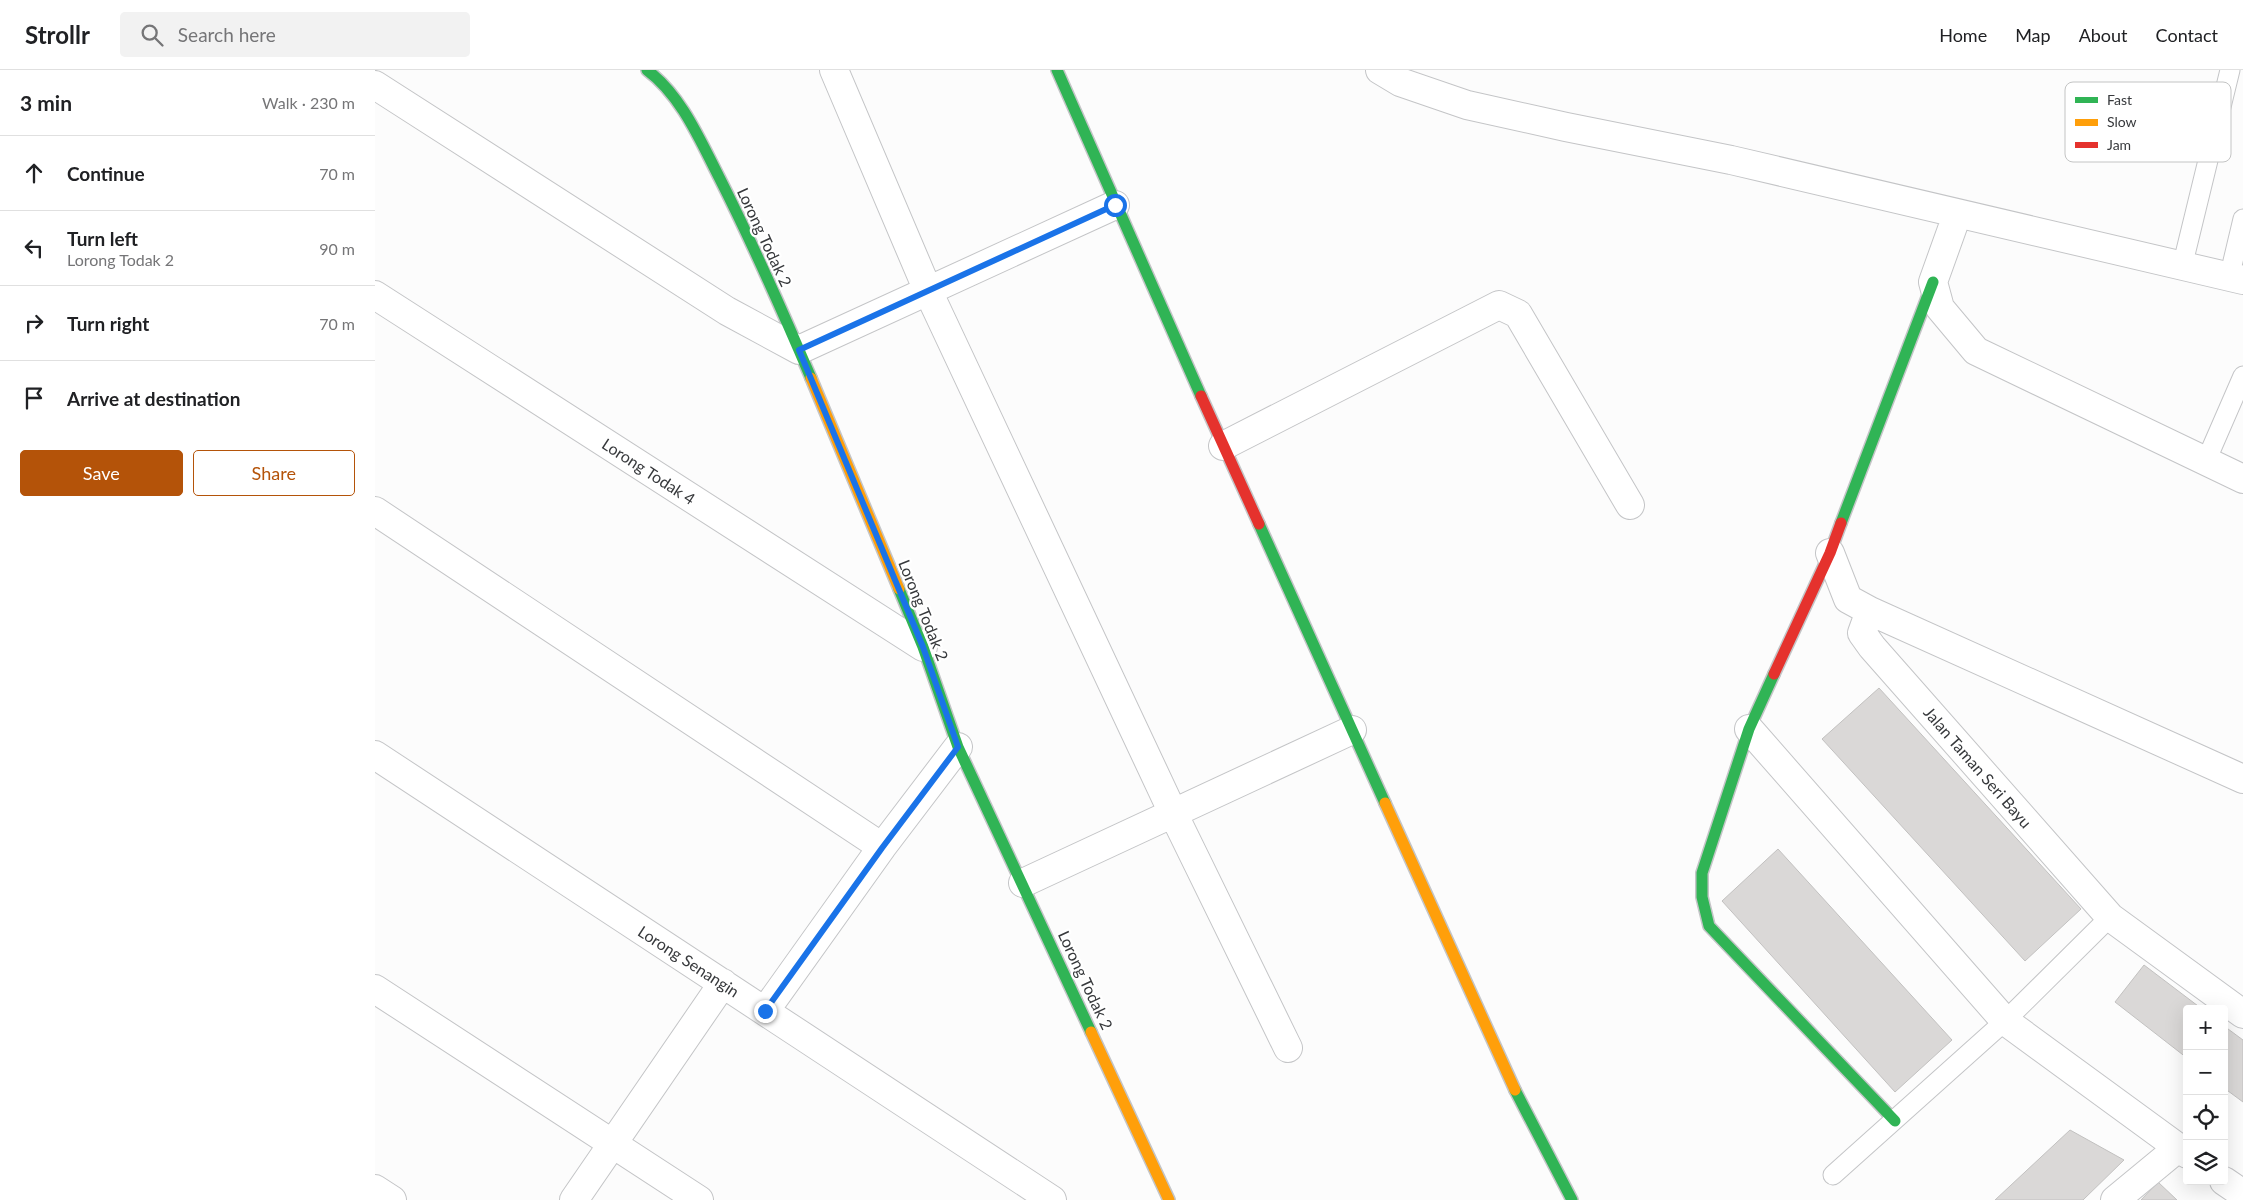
<!DOCTYPE html>
<meta charset="utf-8">
<style>
body{margin:0;font-family:Lato,sans-serif;background:#f2f2f2;color:#202124}
.controls{position:absolute;right:15px;bottom:15px;display:grid;overflow:hidden;border-radius:5px;box-shadow:0 5px 20px #0002}
.controls button{width:45px;height:45px;display:grid;place-items:center;padding:0;border:0;border-bottom:1px solid #e0e0e0;background:#fff;color:#202124;font:25px sans-serif}
.stop{position:absolute;width:15px;height:15px;margin:-11px;border:4px solid #1a73e8;border-radius:50%;background:#fff}
.stop.end{background:#1a73e8;border-color:#fff;box-shadow:0 1px 5px #0008}
.list{margin:0;padding:0;list-style:none}
h2{display:flex;justify-content:space-between;align-items:center;height:65px;margin:0;padding:0 20px;font-size:21px}
h2 small{font-size:16px;font-weight:400;color:#757577}
.list li{display:grid;grid-template-columns:32px 1fr auto;gap:15px;align-items:center;box-sizing:border-box;height:75px;padding:0 20px;border-top:1px solid #e0e0e0}
.list b{display:block;font-size:19px;white-space:nowrap}
.list p{margin:0;font-size:16px;white-space:nowrap;color:#757577}
.list em{font-size:16px;font-style:normal;color:#757577}
.actions{display:flex;gap:10px;padding:15px 20px}
.actions a{flex:1;padding:11px 0;border:1px solid #b45309;border-radius:5px;text-align:center;font-size:18px;color:#b45309}
.actions .main{background:#b45309;color:#fff}
.icon{flex:none;width:28px;height:28px;fill:none;stroke:currentColor;stroke-width:2;stroke-linecap:round;stroke-linejoin:round}
.map{position:relative;flex:none;width:1868px;height:1130px;overflow:hidden}
header{display:flex;align-items:center;gap:30px;box-sizing:border-box;height:70px;padding:0 25px;background:#fff;border-bottom:1px solid #e0e0e0}
header strong{font-size:24px}
nav{display:flex;gap:28px;margin-inline-start:auto;font-size:18px}
.search{width:350px;height:45px;background:#f2f2f2;display:flex;align-items:center;gap:12px;box-sizing:border-box;padding:0 18px;border-radius:5px;color:#757577;font-size:19px}
main{display:flex}
aside{flex:1;background:#fff}
.map>svg:first-child{display:block}
.building{fill:#dad8d7;stroke:#c2c1c0}
.lines{fill:none;stroke-linecap:round;stroke-linejoin:round}
.lane-casing{stroke:#c4c5c7;stroke-width:21}
.street-casing{stroke:#c4c5c7;stroke-width:30}
.fast-casing{stroke:#c4c5c7;stroke-width:14}
.slow-casing{stroke:#c4c5c7;stroke-width:14}
.jam-casing{stroke:#c4c5c7;stroke-width:14}
.lane{stroke:#fff;stroke-width:19}
.street{stroke:#fff;stroke-width:28}
.fast{stroke:#30b455;stroke-width:11}
.slow{stroke:#ff9f0a;stroke-width:11}
.jam{stroke:#e5322d;stroke-width:11}
.route{stroke:#1a73e8;stroke-width:6}
.labels{text-anchor:middle;dominant-baseline:central;stroke-width:4.5;stroke-linejoin:round;paint-order:stroke}
.street-label{font-size:16px;fill:#37393c;stroke:#fff}
.key{fill:#fff;stroke:#c3c4c4;stroke-width:1}
.key-label{font-size:14px;fill:#37393c}
</style>
<header>
<strong>Strollr</strong>
<div class="search"><svg class="icon" aria-label="search" viewBox="0 0 24 24"><circle cx="10" cy="10" r="6"/><path d="M15 15l6 6"/></svg>Search here</div>
<nav><a>Home</a><a>Map</a><a>About</a><a>Contact</a></nav>
</header>
<main>
<aside>
<h2>3 min<small>Walk · 230 m</small></h2>
<ul class="list">
<li><svg class="icon" aria-label="ahead" viewBox="0 0 24 24"><path d="M12 20V5M6 11l6-6 6 6"/></svg><div><b>Continue</b></div><em>70 m</em></li>
<li><svg class="icon" aria-label="left" viewBox="0 0 24 24"><path d="M17 20v-9H6M10 6l-5 5 5 5"/></svg><div><b>Turn left</b><p>Lorong Todak 2</p></div><em>90 m</em></li>
<li><svg class="icon" aria-label="right" viewBox="0 0 24 24"><path d="M7 20v-9h11M14 6l5 5-5 5"/></svg><div><b>Turn right</b></div><em>70 m</em></li>
<li><svg class="icon" aria-label="arrive" viewBox="0 0 24 24"><path d="M6 21V4h12l-3 4 3 4H6"/></svg><div><b>Arrive at destination</b></div></li>
</ul>
<div class="actions"><a class="main">Save</a><a>Share</a></div>
</aside>
<div class="map">
<svg width="1868" height="1130" viewBox="0 0 1868 1130">
<rect width="100%" height="100%" fill="#fcfcfc"/>
<!-- building -->
<path class="building" d="M1504 618 1706 839 1650 891 1447 669Z
M1403 779 1577 970 1520 1022 1347 831Z
M1769 895 1827 939H1812V988L1740 932Z
M1849 956 1868 970V1032L1849 1018Z
M1695 1060 1749 1090 1708 1130H1620Z
M1783 1112 1802 1130H1766Z"/>
<g class="lines">
<defs>
<path id="lane" d="M1807 197 1855 0
M1854 208 1868 149
M1831 391 1868 306
M1458 1105 1630 951 1735 847"/>
<path id="street" d="M459 0 553 221 798 743 913 978
M1005 0 1025 12 1092 35 1191 57 1356 90 1868 210
M0 15 352 241 424 280 740 135
M1582 145 1558 212 1565 238 1601 281 1868 409
M0 225 548 577
M848 376 1124 235 1143 244 1255 435
M0 441 507 777
M1455 483 1473 529 1495 541 1868 709
M1495 541 1487 563 1497 577 1735 847 1868 944
M1374 659 1630 951 1812 1084
M0 685 677 1130
M648 813 977 660
M0 919 324 1130
M390 941 507 777 583 677
M1849 1111 1868 1124
M0 1119 17 1130
M199 1130 348 913
M1740 1130 1803 1078"/>
<path id="fast" d="M272 0C306 25 325 70 344 107 377 172 407 240 436 308
M682 0 826 326
M1466 453 1558 212
M884 454 1010 733
M524 519 548 577 583 677 716 962
M1399 604 1374 659 1327 803V827L1334 856 1520 1051
M1140 1020 1197 1130"/>
<path id="slow" d="M436 308 524 519
M1010 733 1140 1020
M716 962 794 1130"/>
<path id="jam" d="M826 326 884 454
M1399 604 1455 483 1466 453"/>
</defs>
<!-- lane casing -->
<use href="#lane" class="lane-casing"/>
<!-- street casing -->
<use href="#street" class="street-casing"/>
<!-- fast casing -->
<use href="#fast" class="fast-casing"/>
<!-- slow casing -->
<use href="#slow" class="slow-casing"/>
<!-- jam casing -->
<use href="#jam" class="jam-casing"/>
<!-- lane -->
<use href="#lane" class="lane"/>
<!-- street -->
<use href="#street" class="street"/>
<!-- fast -->
<use href="#fast" class="fast"/>
<!-- slow -->
<use href="#slow" class="slow"/>
<!-- jam -->
<use href="#jam" class="jam"/>
</g>
<g class="lines">
<!-- route -->
<path class="route" d="M390 941 507 778 583 677 548 577 424 280 740 135"/>
</g>
<g class="labels">
<!-- street labels -->
<g class="street-label">
<text transform="translate(390 167) rotate(65)">Lorong Todak 2</text>
<text transform="translate(274 401) rotate(33)">Lorong Todak 4</text>
<text transform="translate(549 540) rotate(68)">Lorong Todak 2</text>
<text transform="translate(1603 697) rotate(49)">Jalan Taman Seri Bayu</text>
<text transform="translate(314 891) rotate(33)">Lorong Senangin</text>
<text transform="translate(711 910) rotate(65)">Lorong Todak 2</text>
</g>
</g>
<!-- legend -->
<rect x="1690" y="12" width="166" height="80" rx="8" class="key"/>
<rect x="1700" y="27" width="23" height="6" fill="#30b455"/>
<rect x="1700" y="49" width="23" height="7" fill="#ff9f0a"/>
<rect x="1700" y="72" width="23" height="6" fill="#e5322d"/>
<g class="key-label">
<text x="1732" y="35">Fast</text>
<text x="1732" y="57">Slow</text>
<text x="1732" y="80">Jam</text>
</g>
</svg>
<div class="controls">
<button>+</button>
<button>−</button>
<button><svg class="icon" aria-label="locate" viewBox="0 0 24 24"><circle cx="12" cy="12" r="6"/><path d="M12 2v4M12 18v4M2 12h4M18 12h4"/></svg></button>
<button><svg class="icon" aria-label="layers" viewBox="0 0 24 24"><path d="M12 4l9 5-9 5-9-5zM3 14l9 5 9-5"/></svg></button>
</div>
<div class="stop" style="left:740px;top:135px"></div>
<div class="stop end" style="left:390px;top:941px"></div>
</div>
</main>
